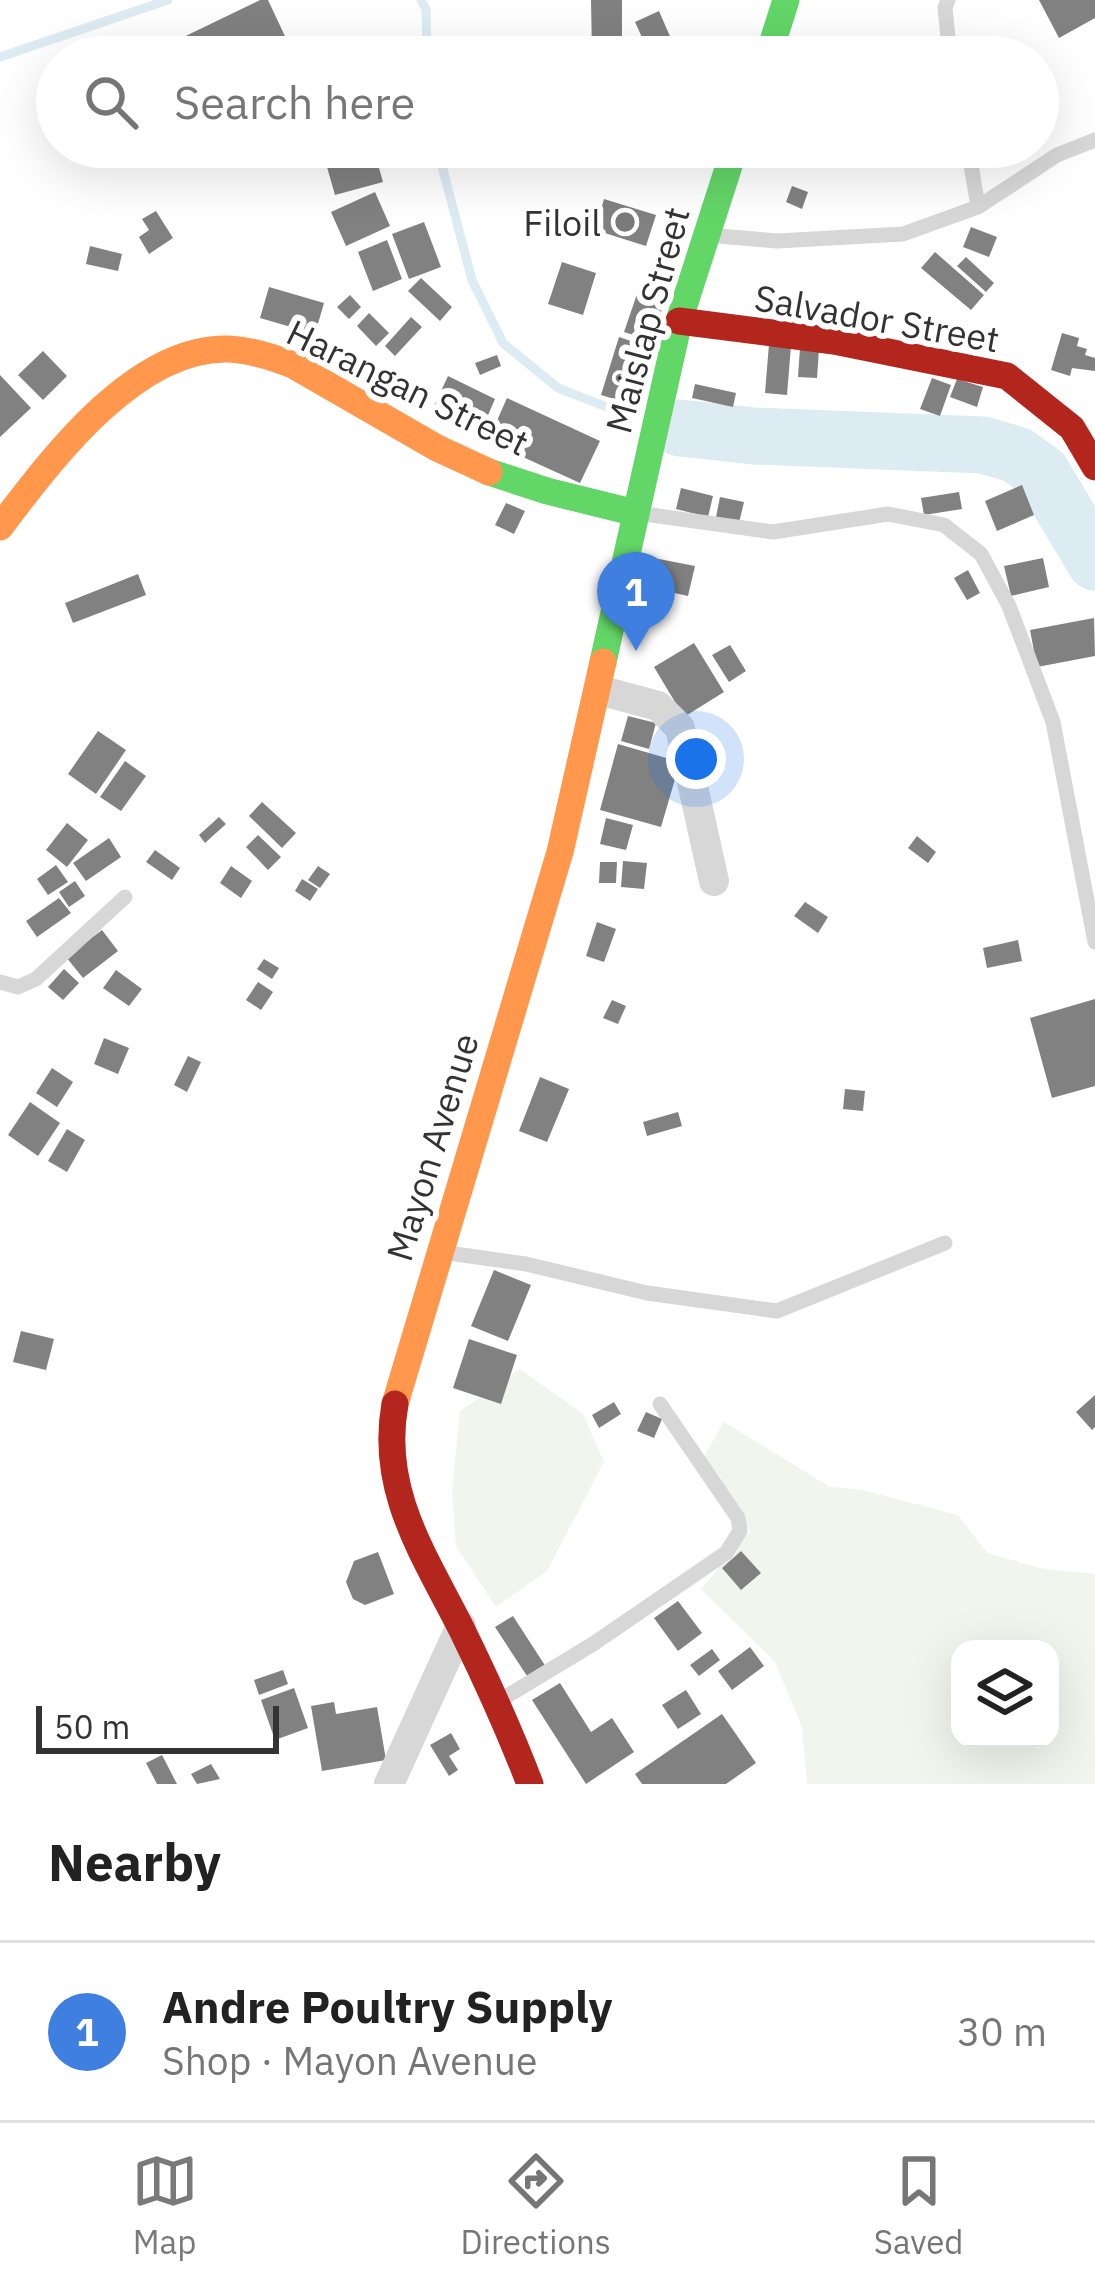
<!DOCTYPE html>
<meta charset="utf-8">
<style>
body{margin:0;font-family:"IBM Plex Sans",sans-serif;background:#f2f2f2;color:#222}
.controls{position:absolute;right:36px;bottom:36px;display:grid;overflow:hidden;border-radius:24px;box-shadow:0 12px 48px #0002}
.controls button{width:108px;height:108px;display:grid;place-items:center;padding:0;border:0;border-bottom:3px solid #e0e0e0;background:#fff;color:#222;font:60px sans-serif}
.scale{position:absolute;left:36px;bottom:30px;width:243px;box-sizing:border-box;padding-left:12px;border:6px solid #333;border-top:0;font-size:33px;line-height:42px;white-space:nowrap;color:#333;-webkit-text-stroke:9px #fff;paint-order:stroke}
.you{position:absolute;left:696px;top:759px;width:42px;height:42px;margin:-30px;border:9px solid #fff;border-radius:50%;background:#1a73e8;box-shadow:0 0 0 18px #1a73e833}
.badge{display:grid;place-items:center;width:78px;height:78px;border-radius:50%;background:#7a7a7a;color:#fff;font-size:39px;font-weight:700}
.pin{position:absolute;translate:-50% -99px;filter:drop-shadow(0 3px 6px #0008)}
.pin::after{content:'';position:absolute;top:63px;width:42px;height:36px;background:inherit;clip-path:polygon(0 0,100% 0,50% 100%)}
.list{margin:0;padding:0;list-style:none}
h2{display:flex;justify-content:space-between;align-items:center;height:156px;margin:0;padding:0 48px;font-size:51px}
h2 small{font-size:39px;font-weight:400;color:#767676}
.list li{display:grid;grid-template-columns:78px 1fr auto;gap:36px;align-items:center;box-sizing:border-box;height:180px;padding:0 48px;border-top:3px solid #e0e0e0}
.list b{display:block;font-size:45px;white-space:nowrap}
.list p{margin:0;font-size:39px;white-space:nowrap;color:#767676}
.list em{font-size:39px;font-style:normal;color:#767676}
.icon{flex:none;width:66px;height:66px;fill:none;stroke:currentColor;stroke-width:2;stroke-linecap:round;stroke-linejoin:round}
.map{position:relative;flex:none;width:1095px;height:1784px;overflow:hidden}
.search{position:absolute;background:#fff;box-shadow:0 12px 48px #0002;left:36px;right:36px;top:36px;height:132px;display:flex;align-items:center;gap:30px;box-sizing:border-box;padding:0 42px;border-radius:66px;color:#767676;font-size:45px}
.sheet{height:336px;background:#fff}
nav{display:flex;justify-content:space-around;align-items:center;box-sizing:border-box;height:168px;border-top:3px solid #e0e0e0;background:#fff;font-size:33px;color:#767676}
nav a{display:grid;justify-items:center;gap:6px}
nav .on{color:#7a7a7a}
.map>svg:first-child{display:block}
.green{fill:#f1f5ed;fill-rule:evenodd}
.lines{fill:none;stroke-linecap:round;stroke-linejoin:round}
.stream{stroke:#ddebf3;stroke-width:9}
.river{stroke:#ddebf3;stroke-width:57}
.building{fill:#818181}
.lane{stroke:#d7d7d7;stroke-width:15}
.street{stroke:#d7d7d7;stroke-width:30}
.fast{stroke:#63d668;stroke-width:27}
.slow{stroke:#ff974d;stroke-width:27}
.jam{stroke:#b3261e;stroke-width:27}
.poi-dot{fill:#7a7a7a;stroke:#fff;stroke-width:4.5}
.labels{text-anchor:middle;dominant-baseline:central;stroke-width:12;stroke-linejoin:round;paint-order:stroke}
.poi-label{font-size:36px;fill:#333;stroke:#fff;text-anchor:end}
.street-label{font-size:36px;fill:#333;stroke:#fff}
</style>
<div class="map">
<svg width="1095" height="1784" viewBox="0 0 1095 1784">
<rect width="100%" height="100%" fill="#fff"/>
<!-- green -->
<path class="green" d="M520 1369 583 1414 604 1462 547 1571 496 1607 456 1546 452 1491 460 1411Z
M724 1422 830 1487 862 1490 958 1515 987 1553 1044 1569 1095 1574V1784H807L802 1727 775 1662 701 1589 750 1531 702 1460ZM960 1649H1050V1739H960Z"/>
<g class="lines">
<!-- stream -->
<path class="stream" d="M421 0 426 9 427 57
M0 57 168 0
M437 147 472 280 503 343 558 388 625 414"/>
<!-- river -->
<path class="river" d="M680 428 753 436 983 445 1017 455 1042 473 1095 562"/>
</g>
<!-- building -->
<path class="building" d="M260 0H268L291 49 275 57H173L167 45Z
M591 0H622V54H592Z
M1039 0H1095V18L1059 38Z
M659 11 679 57H651L635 22Z
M373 147 383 182 335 195 325 160Z
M792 186 808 192 802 209 786 202Z
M375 192 390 226 346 246 331 212Z
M604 199 656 215 646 246 595 230Z
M156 211 173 238 149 254 139 237 149 230 142 219Z
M424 222 441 267 409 279 392 234Z
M971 227 997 237 989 257 963 247Z
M387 240 402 279 373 291 358 252Z
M90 246 122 254 118 271 86 264Z
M935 252 984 295 971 310 921 268Z
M966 257 994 283 986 292 957 266Z
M562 262 596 273 583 315 548 304Z
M421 278 452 307 440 321 408 291Z
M269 287 324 303 315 334 260 318Z
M637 294 664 303 652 341 624 332Z
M350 295 361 307 349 319 337 307Z
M369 313 389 333 376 346 357 326Z
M411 317 422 327 395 356 385 346Z
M1062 333 1079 338 1077 346 1087 349 1085 355 1095 358V371L1072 368 1070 376 1051 370Z
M619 337 649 347 631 404 601 395Z
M769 344 791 346 787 395 765 393Z
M800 348 819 349 817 378 798 377Z
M43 351 67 376 43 400 18 375Z
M497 355 501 366 480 375 475 363Z
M0 375 31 408 0 437Z
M448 376 495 399 482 429 434 406Z
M932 378 951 385 940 416 920 409Z
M957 379 983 387 977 407 950 397Z
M695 384 736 393 733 407 692 398Z
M507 398 600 441 580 483 488 441Z
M1022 485 1034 515 997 531 985 501Z
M681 488 713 496 708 517 676 509Z
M959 492 962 509 924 515 921 498Z
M720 497 744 502 739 523 716 517Z
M506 503 525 511 514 534 495 525Z
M1043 558 1049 587 1011 596 1004 566Z
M659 559 695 566 688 596 652 588Z
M968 570 980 593 967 600 954 578Z
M138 574 146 595 73 623 65 603Z
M1094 618 1095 656 1037 667 1030 630Z
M694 643 724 692 684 717 654 667Z
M730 645 746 671 729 682 712 655Z
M628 716 656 723 649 749 621 741Z
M98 731 126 750 96 794 68 774Z
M618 744 680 762 661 827 600 810Z
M125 761 146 776 121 811 100 797Z
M262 802 296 833 282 848 249 816Z
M219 817 226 824 205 843 199 835Z
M606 818 633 825 626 850 600 844Z
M67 823 88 840 67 867 46 850Z
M258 835 281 857 268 870 246 847Z
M917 836 936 852 928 863 908 848Z
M109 838 121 857 86 881 73 863Z
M155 850 180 868 172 880 146 862Z
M623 861 647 863 644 889 621 887Z
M600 862H617L616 883H599Z
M56 865 68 882 48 895 37 879Z
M231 866 252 881 241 898 220 883Z
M318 866 330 874 320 888 308 880Z
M302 879 318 889 310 901 295 891Z
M75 881 85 896 69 907 59 892Z
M59 898 71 913 37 937 26 921Z
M805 902 828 917 818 933 794 916Z
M597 922 616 929 604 962 586 956Z
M102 930 118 951 83 978 66 957Z
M1018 940 1022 961 987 968 983 948Z
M264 959 279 968 272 979 257 969Z
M64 969 79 983 63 1000 48 987Z
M116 970 142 989 129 1006 103 988Z
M258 982 273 992 261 1010 246 1000Z
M1095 999V1086L1052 1098 1030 1018Z
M612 1000 626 1006 618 1024 603 1018Z
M104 1038 129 1048 118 1074 94 1064Z
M188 1056 201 1062 187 1092 174 1085Z
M52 1068 73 1082 57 1107 36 1093Z
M540 1077 569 1089 547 1142 519 1131Z
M845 1089 865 1091 863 1111 843 1109Z
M30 1102 60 1123 38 1156 8 1135Z
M678 1112 682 1126 647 1136 643 1122Z
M67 1129 85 1140 67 1172 48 1161Z
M494 1270 531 1285 508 1341 471 1326Z
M21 1331 54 1339 46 1370 13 1362Z
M469 1339 517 1355 501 1404 453 1388Z
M1095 1395V1427L1092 1430 1076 1412Z
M614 1402 621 1414 599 1428 592 1415Z
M646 1412 662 1419 654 1438 637 1431Z
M741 1551 761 1573 741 1590 722 1568Z
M378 1552 394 1594 365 1605 353 1599 346 1582 354 1561Z
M678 1601 702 1633 678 1651 654 1618Z
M513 1616 546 1667 529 1679 495 1627Z
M750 1647 764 1666 732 1690 718 1671Z
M712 1649 720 1660 699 1676 690 1665Z
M283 1670 288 1684 259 1695 254 1680Z
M560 1683 591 1732 612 1718 634 1752 586 1784 532 1700Z
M294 1688 308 1728 275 1740 261 1700Z
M686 1690 701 1714 678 1729 662 1705Z
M334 1702 336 1714 377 1707 386 1760 322 1771 311 1706Z
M722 1714 756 1763 726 1784H642L635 1774Z
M451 1733 460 1749 449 1756 458 1770 449 1776 430 1745Z
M162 1755 177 1784H157L146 1763Z
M211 1764 220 1779 197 1784 191 1774Z"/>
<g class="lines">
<!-- lane -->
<path class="lane" d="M948 0 945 8 950 57
M968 147 978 207
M707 235 777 241 903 234 978 207 1057 155 1095 140
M637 513 773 532 888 514 944 525 981 554 1009 606 1053 722 1095 942
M0 982 18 987 36 979 125 897
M441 1252 526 1264 647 1293 777 1311 945 1243
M499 1701 593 1644 726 1553 740 1531 738 1518 660 1404"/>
<!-- street -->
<path class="street" d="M599 690 658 706 680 728 714 881
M389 1784 461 1626"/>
<!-- fast -->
<path class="fast" d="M768 57 786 0
M489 472 547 491 636 513
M603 662 679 321 735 147"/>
<!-- slow -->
<path class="slow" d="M0 527C51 460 135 346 229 349 251 350 273 357 293 365L437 448 489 472
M395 1404 560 852 603 662"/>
<!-- jam -->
<path class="jam" d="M679 321 834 341 1007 376 1072 428 1095 467
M395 1404C379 1491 425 1556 462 1630 487 1681 510 1732 530 1784"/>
</g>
<!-- markers -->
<circle class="poi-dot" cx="625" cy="222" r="12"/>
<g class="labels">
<!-- poi labels -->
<g class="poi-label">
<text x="601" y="222">Filoil</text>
</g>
<!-- street labels -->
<g class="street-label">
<text transform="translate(877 318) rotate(10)">Salvador Street</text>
<text transform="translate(647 320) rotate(-75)">Maislap Street</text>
<text transform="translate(408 387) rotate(26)">Harangan Street</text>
<text transform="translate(432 1147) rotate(-73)">Mayon Avenue</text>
</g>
</g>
</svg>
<div class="controls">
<button><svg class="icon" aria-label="layers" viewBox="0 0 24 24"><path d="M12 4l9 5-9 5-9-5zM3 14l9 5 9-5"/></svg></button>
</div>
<div class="scale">50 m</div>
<div class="you"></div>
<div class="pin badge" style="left:636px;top:651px;background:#3f7fe0">1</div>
<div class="search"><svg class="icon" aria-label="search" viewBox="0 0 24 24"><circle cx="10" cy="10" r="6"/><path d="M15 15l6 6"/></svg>Search here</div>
</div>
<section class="sheet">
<h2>Nearby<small></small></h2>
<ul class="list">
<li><span class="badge" style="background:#3f7fe0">1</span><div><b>Andre Poultry Supply</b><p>Shop · Mayon Avenue</p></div><em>30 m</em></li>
</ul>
</section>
<nav>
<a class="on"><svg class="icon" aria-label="map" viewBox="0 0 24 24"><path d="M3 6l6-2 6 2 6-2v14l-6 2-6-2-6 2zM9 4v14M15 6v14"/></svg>Map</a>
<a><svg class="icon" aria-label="directions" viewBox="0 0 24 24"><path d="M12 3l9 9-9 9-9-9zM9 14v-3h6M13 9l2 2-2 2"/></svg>Directions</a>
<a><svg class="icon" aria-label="saved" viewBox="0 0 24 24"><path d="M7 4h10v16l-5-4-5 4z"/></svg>Saved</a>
</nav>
